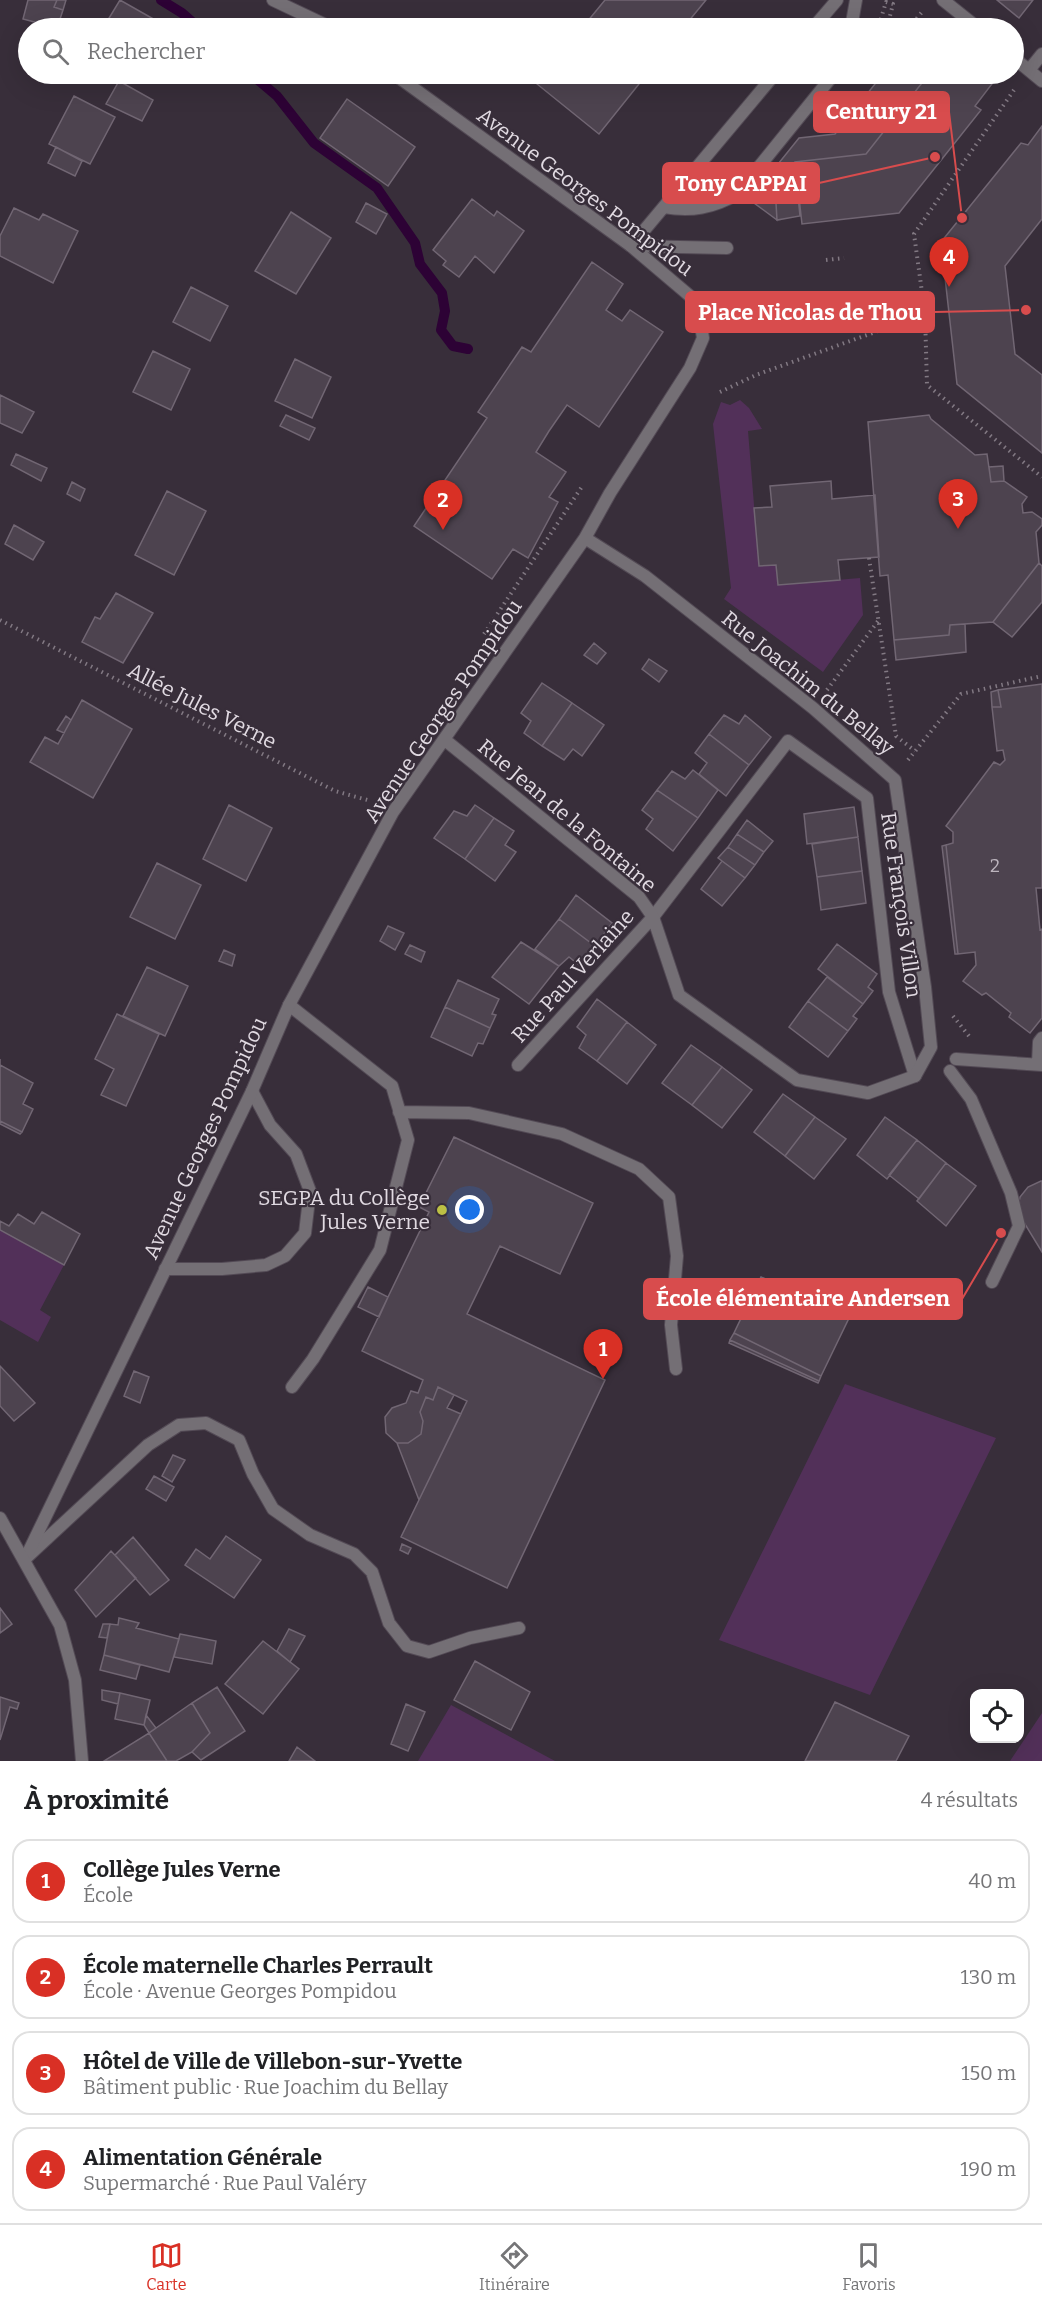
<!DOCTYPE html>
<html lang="fr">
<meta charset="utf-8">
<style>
body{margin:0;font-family:Bitter,serif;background:#f2f2f2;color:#202124}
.controls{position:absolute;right:18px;bottom:18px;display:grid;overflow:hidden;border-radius:12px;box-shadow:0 6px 24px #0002}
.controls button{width:54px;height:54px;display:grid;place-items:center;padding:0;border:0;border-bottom:2px solid #e0e0e0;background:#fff;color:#202124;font:30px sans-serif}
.you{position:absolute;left:470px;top:1210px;width:21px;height:21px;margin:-15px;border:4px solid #fff;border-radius:50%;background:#1a73e8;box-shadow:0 0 0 9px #1a73e833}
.badge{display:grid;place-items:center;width:39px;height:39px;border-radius:50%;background:#d93025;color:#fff;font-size:20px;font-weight:700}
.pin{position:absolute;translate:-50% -50px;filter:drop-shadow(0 2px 3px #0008)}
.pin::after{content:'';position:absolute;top:32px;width:21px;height:18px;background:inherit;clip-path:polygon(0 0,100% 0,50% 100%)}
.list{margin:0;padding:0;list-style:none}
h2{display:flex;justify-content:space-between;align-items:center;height:78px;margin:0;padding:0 24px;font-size:26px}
h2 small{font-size:20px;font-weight:400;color:#757577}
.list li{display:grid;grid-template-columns:39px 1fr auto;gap:18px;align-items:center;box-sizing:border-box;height:84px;margin:0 12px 12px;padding:0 12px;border:2px solid #e0e0e0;border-radius:18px}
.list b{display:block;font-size:22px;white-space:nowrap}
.list p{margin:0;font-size:20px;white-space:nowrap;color:#757577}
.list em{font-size:20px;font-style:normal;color:#757577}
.icon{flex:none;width:33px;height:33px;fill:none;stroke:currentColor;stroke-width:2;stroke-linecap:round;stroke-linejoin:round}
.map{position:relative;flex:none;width:1042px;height:1761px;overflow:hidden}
.search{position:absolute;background:#fff;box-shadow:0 6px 24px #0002;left:18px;right:18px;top:18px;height:66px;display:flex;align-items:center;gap:15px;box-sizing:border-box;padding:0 21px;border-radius:33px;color:#757577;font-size:22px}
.sheet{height:462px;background:#fff}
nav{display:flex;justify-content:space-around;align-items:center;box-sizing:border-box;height:84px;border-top:2px solid #e0e0e0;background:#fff;font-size:16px;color:#757577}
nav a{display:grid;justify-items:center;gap:3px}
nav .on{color:#d93025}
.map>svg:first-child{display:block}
.green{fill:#523059}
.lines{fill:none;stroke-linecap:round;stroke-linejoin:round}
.stream{stroke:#2d0235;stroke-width:10}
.building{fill:#4d434f;stroke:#716673;stroke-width:1.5}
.service-casing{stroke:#534a55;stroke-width:14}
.minor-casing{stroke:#534a55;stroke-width:14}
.tertiary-casing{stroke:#534a55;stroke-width:14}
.path{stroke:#827983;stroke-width:4;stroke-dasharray:1.5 4.5;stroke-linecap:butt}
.service{stroke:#746f75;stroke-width:12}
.minor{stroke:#746f75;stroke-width:12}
.tertiary{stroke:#746f75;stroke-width:12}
.poi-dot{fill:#bcc044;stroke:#382e3a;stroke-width:2}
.labels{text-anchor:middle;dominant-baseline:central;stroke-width:4.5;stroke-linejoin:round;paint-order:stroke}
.number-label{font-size:18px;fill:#bcb4bd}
.street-label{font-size:21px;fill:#e1dae2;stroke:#382e3a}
.poi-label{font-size:21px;fill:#e1dae2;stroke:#382e3a;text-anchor:end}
.leader{fill:none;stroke:#d84c4d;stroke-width:2}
.callout-dot{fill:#d84c4d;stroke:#382e3a;stroke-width:2}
.callout{fill:#d84c4d;stroke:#d84c4d;stroke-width:2}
.callout-label{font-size:22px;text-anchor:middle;font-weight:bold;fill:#fff}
</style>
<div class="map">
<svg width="1042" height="1761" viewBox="0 0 1042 1761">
<rect width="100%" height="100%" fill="#382e3a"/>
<!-- green -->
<path class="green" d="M740 400 749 408 762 429 748 431 759 566 776 565 778 585 860 578 863 615 823 672 724 599 731 588 713 424 721 402 730 405Z
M0 1230 64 1265 40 1310 51 1317 38 1342 0 1320Z
M845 1384 996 1438 870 1695 719 1640Z
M451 1705 555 1761H418Z
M1042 1713V1761H1010Z"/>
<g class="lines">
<!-- stream -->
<path class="stream" d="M161 0 182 13 199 28
M251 74 277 96 314 143 377 188 415 243 420 264 442 293 445 311 441 330 453 346 468 349"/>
</g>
<!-- building -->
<path class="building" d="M28 0H57L54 7 63 10 57 28 23 19Z
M57 0H66L63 10 54 7Z
M120 0 164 25 161 28H103Z
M605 0H706L683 28H582Z
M997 0H1033L1019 18Z
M926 19 939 28H919Z
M546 74H647L599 134 537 84Z
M883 74H929L866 154 795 162V167L774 169 799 138 835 134Z
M929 74H995L998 76 975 106 981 110 899 213 802 224 795 162 866 154Z
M119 81 153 100 142 121 106 104Z
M74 96 115 117 90 164 49 144Z
M347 99 415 147 388 186 320 138Z
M1042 126V219L1005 266 1015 354 1042 375V453L957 384 941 242 1021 143 1028 145Z
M56 147 82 161 75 176 48 163Z
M795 167 800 216 777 220 774 169Z
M774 169 777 220 750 200Z
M472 199 494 216 497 211 524 231 494 273 475 256 459 277 443 265 446 261 433 250Z
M366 203 387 214 376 234 356 222Z
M14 208 39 220 43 214 78 231 53 283 0 256V236Z
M291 212 331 238 296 294 255 271Z
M592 262 623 284 606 310 622 321 630 310 663 332 599 427 567 405 549 431 536 452 566 472 549 497 558 502 528 558 513 549 492 579 414 526 487 418 478 412 522 347 531 352Z
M191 287 228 306 210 341 173 322Z
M153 351 190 369 171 410 133 392Z
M295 359 331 377 312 418 275 401Z
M0 395 34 412 22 433 0 423Z
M286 415 315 428 309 440 280 426Z
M929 415 931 419 975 455 987 454 991 482 1004 481 1027 497 1022 504 1023 513 1032 512 1042 519V525L1036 532 1039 563 993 622 950 625 949 635 894 640 888 575 880 576 868 422Z
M16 454 47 468 41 481 11 465Z
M1003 466 1004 481 991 482 989 467Z
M831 481 832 499 875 495 879 557 838 560 840 580 778 585 776 565 759 566 754 508 772 507 770 486Z
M72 482 85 489 80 501 67 494Z
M167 491 206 511 174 575 135 555Z
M14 525 44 542 33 560 5 544Z
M1039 563 1042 566V602L1012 637 993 622Z
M116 593 153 613 123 663 82 642 95 617 100 619Z
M965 624 966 652 896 660 894 640 949 635 950 625Z
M594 643 606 653 597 664 584 655Z
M649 659 667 671 659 682 642 669Z
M542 683 572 703 542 746 524 733 531 721 521 713Z
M1042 684V888H1036L1040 930 1042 929V1018L1030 1033 1009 1017 1011 1013 986 993 982 995 963 981 976 965 975 952 958 954 946 845 953 843V832L946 826 994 762 1000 765 1005 760 1003 750 997 751 992 707H1001L998 690Z
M998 690 1001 707H992L991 692Z
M82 700 132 729 93 798 30 762 45 737 58 744Z
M572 703 604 725 582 756 573 749 564 760 542 746Z
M724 715 739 724 745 715 771 737 749 765 709 734Z
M66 716 71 720 64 733 57 730Z
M709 734 749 765 726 796 699 774 707 763 695 753Z
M693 770 718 790 698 818 657 790 672 771 685 779Z
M657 790 698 818 673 851 646 829 653 819 642 810Z
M229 805 272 828 246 881 203 859Z
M475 805 494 818 465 859 434 838 454 811 467 816Z
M854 807 858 837 807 844 804 814Z
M494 818 514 831 505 845 516 852 495 881 465 859Z
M747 820 773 841 764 852 737 834Z
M737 834 764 852 755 865 728 847Z
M858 837 862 871 817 877 812 844Z
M946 845 958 954H955L942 846Z
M728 847 755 865 745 878 718 858Z
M722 861 745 878 722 906 701 889Z
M157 863 201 885 175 939 130 917Z
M862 871 866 903 821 910 817 877Z
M576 895 612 923 595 946 559 919Z
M559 919 595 946 579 965 569 957 559 966 535 949Z
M388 926 404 933 395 950 380 941Z
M521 942 559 966 529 1004 492 977Z
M837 944 877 974 868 987 873 991 863 1004 818 969Z
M410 945 425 952 421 962 405 954Z
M224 950 235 955 232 966 219 961Z
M147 967 188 986 165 1036 123 1016Z
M827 977 863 1004 853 1016 857 1019 848 1031 808 1001Z
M458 980 499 999 492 1014 496 1015 490 1028 445 1007Z
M597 999 627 1022 597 1061 579 1048 586 1035 577 1027Z
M808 1001 848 1031 828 1057 789 1027Z
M445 1007 490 1028 483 1044 478 1043 472 1056 431 1037Z
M117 1014 159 1034 126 1106 101 1095 114 1069 95 1059Z
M627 1022 656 1045 627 1084 597 1061Z
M691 1045 722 1067 692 1105 662 1083Z
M0 1059V1065L33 1083 23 1104 33 1109 22 1132 0 1121Z
M722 1067 752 1090 722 1128 692 1105Z
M783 1094 815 1117 785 1156 754 1132Z
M815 1117 846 1139 814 1179 785 1156Z
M885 1117 917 1140 887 1179 857 1155Z
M0 1121 22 1132 20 1134 0 1124Z
M454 1137 593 1203 560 1274 500 1246 467 1314 605 1380 507 1588 401 1537 467 1401 438 1387 433 1400 426 1397 420 1412 423 1421 421 1434 408 1443H397L386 1433 385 1417 392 1408 406 1403 411 1391 418 1393 423 1380 362 1351 429 1212 419 1207Z
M917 1140 946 1163 919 1199 889 1175Z
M946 1163 976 1186 946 1226 917 1201Z
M1041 1181H1042V1252L1017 1211 1020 1197 1028 1187Z
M42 1212 80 1234 64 1265 0 1230V1221L9 1226 18 1214 34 1224Z
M761 1277 850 1316 821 1376 734 1333Z
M368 1287 388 1297 379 1317 358 1307Z
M734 1333 821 1376 819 1381 730 1340Z
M730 1340 819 1381 818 1383 729 1343Z
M0 1366 35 1403 14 1421 0 1406Z
M134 1371 149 1377 140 1403 124 1396Z
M438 1387 454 1395 447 1408 461 1414 419 1500 397 1443H408L421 1434 423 1421 420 1412 426 1397 433 1400Z
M173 1455 185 1460 172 1482 162 1476Z
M154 1476 174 1487 166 1501 146 1489Z
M226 1536 261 1560 234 1598 185 1565 196 1549 210 1559Z
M133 1537 169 1580 150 1595 115 1555Z
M402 1544 411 1548 408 1554 400 1550Z
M111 1551 136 1578 96 1617 75 1590Z
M0 1608 12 1624 0 1633Z
M119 1618 139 1623 136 1628 179 1639 169 1672 104 1655 110 1624 118 1625Z
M103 1624H110L107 1638 99 1637Z
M289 1629 305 1636 290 1662 277 1651Z
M180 1634 216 1641 212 1664 174 1657Z
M263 1641 299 1669 263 1714 225 1684Z
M104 1655 140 1665 136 1679 100 1670Z
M475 1661 530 1692 511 1730 454 1700Z
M217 1687 245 1731 201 1760 192 1752 210 1733 192 1703Z
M102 1690 120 1693 118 1704 102 1700Z
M120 1693 150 1700 144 1725 115 1719Z
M0 1697 19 1703 17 1709 10 1707 0 1740Z
M835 1702 909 1736 896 1761H805Z
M192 1703 210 1733 192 1752 176 1761H167L149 1733Z
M406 1704 425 1712 408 1751 391 1744Z
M146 1715 156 1728 149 1733 144 1725Z
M149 1733 167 1761H104Z
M297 1747 315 1761H289Z"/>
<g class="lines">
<defs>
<path id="service" d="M851 28 856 0
M664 207C691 212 713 208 737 194L834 74
M631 246 727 248
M653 917 788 741 867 798 889 992 915 1076
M289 1005 392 1086 408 1140 380 1250 313 1359 292 1387
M956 1059 1042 1065
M1038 1063 1039 1042 1042 1038
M950 1071 971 1099 1011 1193 1019 1226 992 1282
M399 1112 469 1113 562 1134 639 1169 669 1197 677 1256 671 1325 676 1369
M165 1269H222L266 1265 285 1256 305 1233 310 1191 296 1154 270 1125 252 1091
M27 1557 148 1445 179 1425 206 1423 239 1440 253 1474 273 1509 310 1535 354 1554 372 1572 389 1623 407 1646 429 1652 470 1638 519 1628"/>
<path id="minor" d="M273 0 332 28
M943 0 978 28
M813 28 837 0
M1014 58 1042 81
M1029 70 1042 54
M631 246 775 74
M445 740 639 897 653 917 679 995 797 1080 868 1093 915 1076 931 1047 925 987 895 780 813 708 645 576 585 538
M518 1065 653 917
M25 1559 252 1091 289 1005 393 812 585 538 610 493 690 368 703 338 697 302 631 246 394 74"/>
<path id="tertiary" d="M0 1518 60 1625 75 1680 82 1761"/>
</defs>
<!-- service casing -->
<use href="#service" class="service-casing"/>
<!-- minor casing -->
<use href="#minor" class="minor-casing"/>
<!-- tertiary casing -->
<use href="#tertiary" class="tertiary-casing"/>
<!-- path -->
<path class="path" d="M879 25 886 2 893 4 887 28
M909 28 922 12
M858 79 864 81 866 74
M1014 90 914 234 925 314 927 385 1042 477
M826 260 844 258
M720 392 756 375 925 314
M869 558 896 736 915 751
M0 620 335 791 371 801
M484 634 583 485
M827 690 878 621
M908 760 961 694 1042 676
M953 1016 969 1036"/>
<!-- service -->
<use href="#service" class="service"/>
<!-- minor -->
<use href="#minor" class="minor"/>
<!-- tertiary -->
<use href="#tertiary" class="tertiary"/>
</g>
<!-- markers -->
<circle class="poi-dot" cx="442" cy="1210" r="6"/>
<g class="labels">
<!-- number labels -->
<g class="number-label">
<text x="995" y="866">2</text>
</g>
<!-- street labels -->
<g class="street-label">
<text transform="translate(585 192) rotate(37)">Avenue Georges Pompidou</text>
<text transform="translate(808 683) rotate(39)">Rue Joachim du Bellay</text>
<text transform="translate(202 706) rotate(27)">Allée Jules Verne</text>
<text transform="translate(443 711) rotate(-56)">Avenue Georges Pompidou</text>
<text transform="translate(567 816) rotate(40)">Rue Jean de la Fontaine</text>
<text transform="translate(901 905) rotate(82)">Rue François Villon</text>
<text transform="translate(573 976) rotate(-48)">Rue Paul Verlaine</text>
<text transform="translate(205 1138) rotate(-65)">Avenue Georges Pompidou</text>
</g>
<!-- poi labels -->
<g class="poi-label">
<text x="430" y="1198">SEGPA du Collège<tspan x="430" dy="24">Jules Verne</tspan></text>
</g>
</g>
<!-- callouts -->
<path class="leader" d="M962 218L949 112M935 157L819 183M1026 310L934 312M1001 1233L962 1299"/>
<g class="callout-dot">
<circle cx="962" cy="218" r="6"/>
<circle cx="935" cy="157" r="6"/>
<circle cx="1026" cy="310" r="6"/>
<circle cx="1001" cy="1233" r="6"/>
</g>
<g class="callout">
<rect x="814" y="92" width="135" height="40" rx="6"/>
<rect x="663" y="163" width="156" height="40" rx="6"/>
<rect x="686" y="292" width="248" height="40" rx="6"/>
<rect x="644" y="1279" width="318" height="40" rx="6"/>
</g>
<g class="callout-label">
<text x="881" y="119">Century 21</text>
<text x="741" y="191">Tony CAPPAI</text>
<text x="810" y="320">Place Nicolas de Thou</text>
<text x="803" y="1306">École élémentaire Andersen</text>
</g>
</svg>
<div class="controls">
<button><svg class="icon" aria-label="locate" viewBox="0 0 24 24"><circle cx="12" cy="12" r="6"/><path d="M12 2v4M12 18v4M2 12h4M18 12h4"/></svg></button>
</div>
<div class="you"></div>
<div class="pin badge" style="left:603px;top:1379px">1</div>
<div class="pin badge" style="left:443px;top:530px">2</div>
<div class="pin badge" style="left:958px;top:529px">3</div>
<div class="pin badge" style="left:949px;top:287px">4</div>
<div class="search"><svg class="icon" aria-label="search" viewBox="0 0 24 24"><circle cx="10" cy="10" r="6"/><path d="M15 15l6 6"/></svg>Rechercher</div>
</div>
<section class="sheet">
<h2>À proximité<small>4 résultats</small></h2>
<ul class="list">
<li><span class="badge">1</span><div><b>Collège Jules Verne</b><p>École</p></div><em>40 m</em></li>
<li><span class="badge">2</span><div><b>École maternelle Charles Perrault</b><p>École · Avenue Georges Pompidou</p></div><em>130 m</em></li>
<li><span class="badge">3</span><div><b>Hôtel de Ville de Villebon-sur-Yvette</b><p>Bâtiment public · Rue Joachim du Bellay</p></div><em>150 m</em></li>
<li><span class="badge">4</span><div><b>Alimentation Générale</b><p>Supermarché · Rue Paul Valéry</p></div><em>190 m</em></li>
</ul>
</section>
<nav>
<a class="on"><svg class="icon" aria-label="map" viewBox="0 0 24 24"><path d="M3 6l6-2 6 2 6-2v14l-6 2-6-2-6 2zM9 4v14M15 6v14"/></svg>Carte</a>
<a><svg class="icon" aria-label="directions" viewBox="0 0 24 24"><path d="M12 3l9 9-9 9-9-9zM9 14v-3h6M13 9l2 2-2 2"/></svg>Itinéraire</a>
<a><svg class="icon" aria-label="saved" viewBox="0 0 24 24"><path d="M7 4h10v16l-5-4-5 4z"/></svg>Favoris</a>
</nav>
